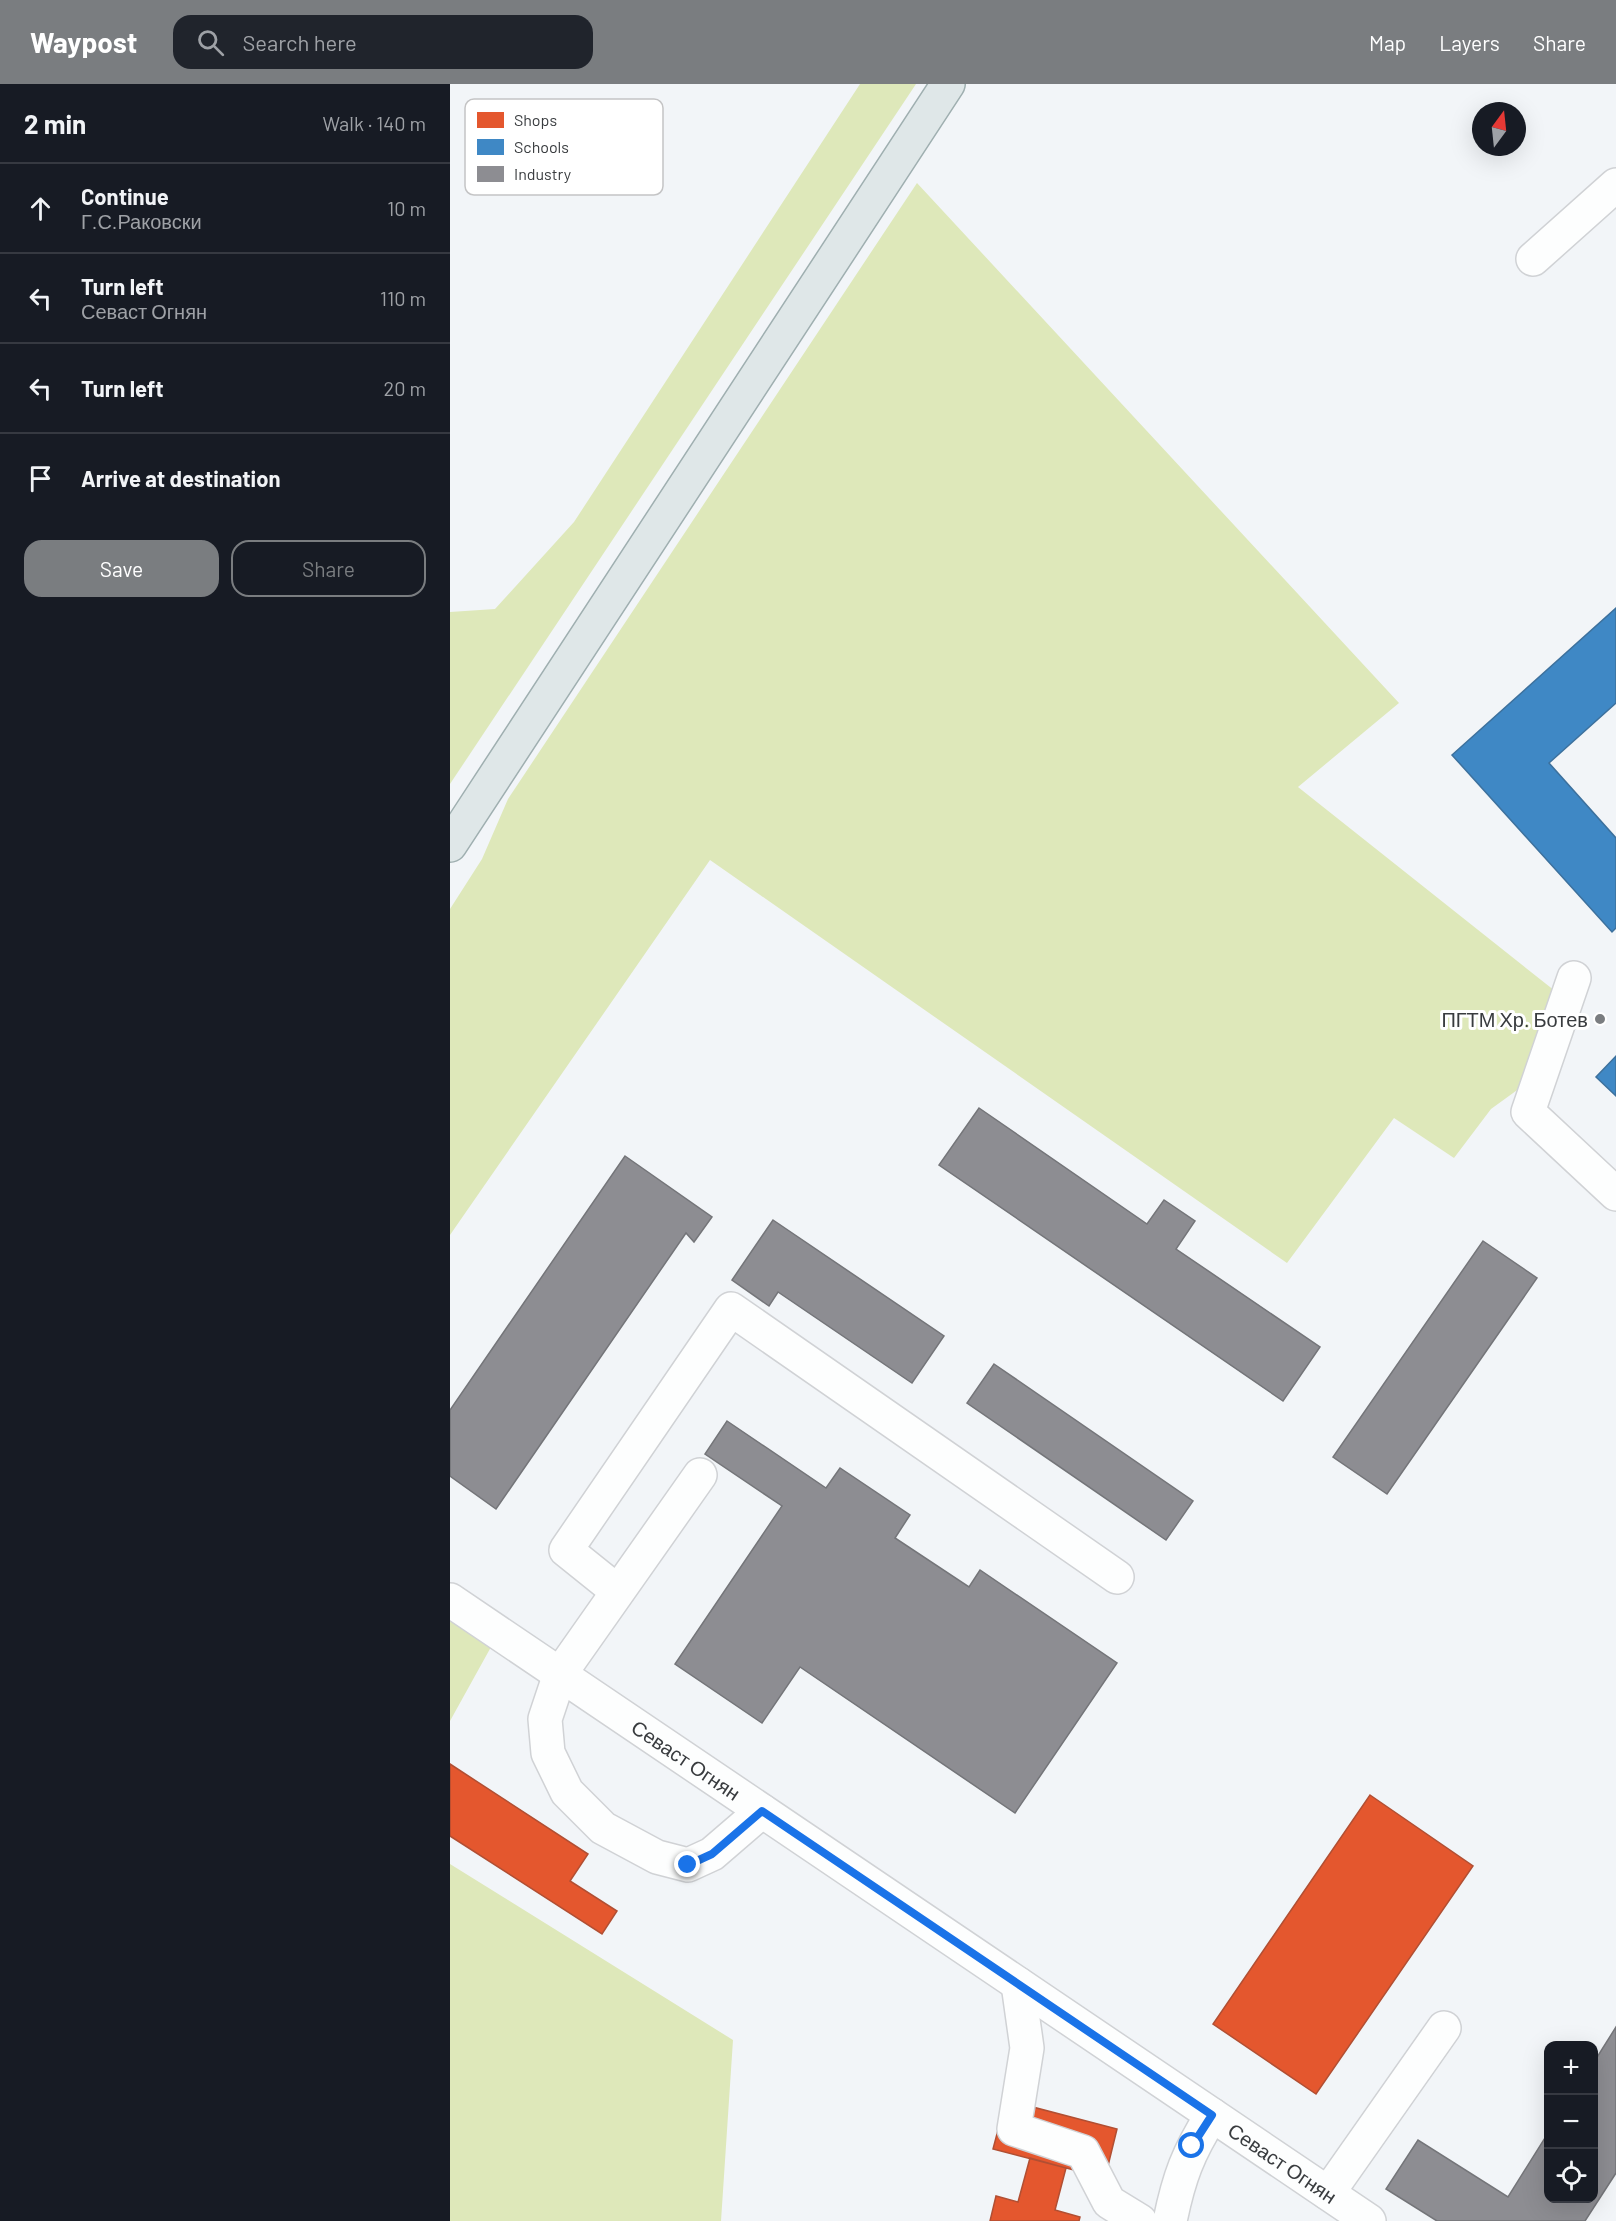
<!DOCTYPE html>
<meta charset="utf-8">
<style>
body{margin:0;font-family:Barlow,sans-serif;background:#20242c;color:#f1f3f6}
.controls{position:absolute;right:18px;bottom:18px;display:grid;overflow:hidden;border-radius:12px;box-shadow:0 6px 24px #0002}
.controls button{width:54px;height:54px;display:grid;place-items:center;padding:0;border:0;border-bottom:2px solid #363941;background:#171b24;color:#f1f3f6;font:30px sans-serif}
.compass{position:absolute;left:1022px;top:18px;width:54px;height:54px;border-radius:50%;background:#171b24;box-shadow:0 6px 24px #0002;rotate:15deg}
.stop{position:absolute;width:18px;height:18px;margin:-14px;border:4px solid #1a73e8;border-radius:50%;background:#fff}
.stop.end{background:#1a73e8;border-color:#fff;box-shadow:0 2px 6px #0008}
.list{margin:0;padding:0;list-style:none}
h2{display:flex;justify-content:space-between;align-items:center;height:78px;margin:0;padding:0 24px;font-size:26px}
h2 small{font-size:20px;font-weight:400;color:#9ea1a6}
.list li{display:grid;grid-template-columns:39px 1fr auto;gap:18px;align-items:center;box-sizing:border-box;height:90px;padding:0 24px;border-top:2px solid #363941}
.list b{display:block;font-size:22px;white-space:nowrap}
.list p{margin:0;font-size:20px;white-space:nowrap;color:#9ea1a6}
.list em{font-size:20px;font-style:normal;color:#9ea1a6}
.actions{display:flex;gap:12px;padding:18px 24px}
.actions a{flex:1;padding:14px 0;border:2px solid #7a7d80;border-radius:18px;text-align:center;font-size:21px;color:#7a7d80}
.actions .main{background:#7a7d80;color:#fff}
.icon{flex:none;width:33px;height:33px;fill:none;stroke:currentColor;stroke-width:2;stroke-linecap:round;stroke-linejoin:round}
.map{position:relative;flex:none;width:1166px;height:2137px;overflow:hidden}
header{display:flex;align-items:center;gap:36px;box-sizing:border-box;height:84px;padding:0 30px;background:#7a7d80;color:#fff}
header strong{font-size:28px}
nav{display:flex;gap:33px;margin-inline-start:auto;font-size:21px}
.search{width:420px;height:54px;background:#20242c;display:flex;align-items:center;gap:15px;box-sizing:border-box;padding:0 21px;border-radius:18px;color:#9ea1a6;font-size:22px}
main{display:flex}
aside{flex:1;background:#171b24}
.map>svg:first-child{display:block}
.green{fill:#dee8ba}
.shops{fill:#e4572e;stroke:#b14f33;stroke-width:1.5}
.schools{fill:#3f88c5;stroke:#3d719d;stroke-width:1.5}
.industry{fill:#8d8d92;stroke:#747579;stroke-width:1.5}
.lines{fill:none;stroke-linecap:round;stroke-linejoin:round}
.minor-casing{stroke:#d0d2d5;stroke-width:36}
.major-casing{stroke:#9fafb0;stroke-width:36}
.minor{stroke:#fdfefe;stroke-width:33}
.major{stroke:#dfe7e8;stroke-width:33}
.route{stroke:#1a73e8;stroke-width:8}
.poi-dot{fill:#7a7d80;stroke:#fff;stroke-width:2}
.labels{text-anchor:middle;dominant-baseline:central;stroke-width:6;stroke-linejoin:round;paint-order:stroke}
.poi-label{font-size:20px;fill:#393c3f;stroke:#fff;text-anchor:end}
.street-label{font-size:20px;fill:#393c3f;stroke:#fff}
.key{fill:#fff;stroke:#c4c4c5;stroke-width:1.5}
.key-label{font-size:16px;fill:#393c3f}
</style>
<header>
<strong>Waypost</strong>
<div class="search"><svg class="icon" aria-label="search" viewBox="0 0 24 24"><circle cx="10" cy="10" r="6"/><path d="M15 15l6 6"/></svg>Search here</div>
<nav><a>Map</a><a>Layers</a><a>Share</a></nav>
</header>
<main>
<aside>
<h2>2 min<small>Walk · 140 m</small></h2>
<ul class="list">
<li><svg class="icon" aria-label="ahead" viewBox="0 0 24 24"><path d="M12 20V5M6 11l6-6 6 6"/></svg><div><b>Continue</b><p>Г.С.Раковски</p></div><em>10 m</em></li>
<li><svg class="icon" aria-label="left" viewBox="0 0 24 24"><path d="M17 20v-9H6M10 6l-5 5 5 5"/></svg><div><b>Turn left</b><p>Севаст Огнян</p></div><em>110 m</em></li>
<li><svg class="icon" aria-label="left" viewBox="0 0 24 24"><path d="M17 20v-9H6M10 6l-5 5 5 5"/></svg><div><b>Turn left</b></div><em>20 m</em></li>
<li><svg class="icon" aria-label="arrive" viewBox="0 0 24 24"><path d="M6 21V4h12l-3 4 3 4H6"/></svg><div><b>Arrive at destination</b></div></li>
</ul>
<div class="actions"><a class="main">Save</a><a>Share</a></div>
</aside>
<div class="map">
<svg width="1166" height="2137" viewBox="0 0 1166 2137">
<rect width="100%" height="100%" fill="#f2f5f8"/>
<!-- green -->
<path class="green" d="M410 0H466L0 700V528L45 525 124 438Z
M467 99 949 619 848 703 1105 907 1070 1004 1041 1025 1004 1074 944 1034 837 1179 260 776 0 1151V825L32 775 58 715Z
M0 1536 41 1563 0 1637Z
M0 1780 283 1956 271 2137H0Z"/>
<!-- shops -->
<path class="shops" d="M0 1680 138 1770 120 1797 167 1827 152 1850 0 1752Z
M920 1711 1023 1782 866 2010 763 1940Z
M556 2016 667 2045 655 2094 543 2065Z
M580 2074 616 2084 605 2126 630 2133 629 2137H540L546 2112 568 2118Z"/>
<!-- schools -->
<path class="schools" d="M1166 524V619L1099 679 1166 754V844L1162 848 1002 671Z
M1166 972V1012L1146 993Z"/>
<!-- industry -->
<path class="industry" d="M529 1024 697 1140 714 1116 745 1137 726 1165 870 1263 833 1317 489 1081Z
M175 1072 262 1133 244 1158 236 1149 46 1425 0 1392V1326Z
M323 1136 494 1252 462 1299 328 1208 319 1222 282 1196Z
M1033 1157 1087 1194 937 1410 883 1373Z
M544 1280 743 1417 716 1456 517 1319Z
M277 1337 376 1404 390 1384 460 1431 445 1454 519 1503 530 1486 667 1579 565 1729 350 1583 312 1639 225 1580 332 1422 255 1370Z
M1166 1943V2089L1135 2137H987L936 2105 968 2056 1058 2113 1098 2049V2114H1144V1978Z"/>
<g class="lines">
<defs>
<g id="minor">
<path d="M1083 175 1166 101"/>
<path d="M1124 894 1078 1028 1166 1110"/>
<path d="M250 1391 110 1590 95 1635 98 1669 117 1708 153 1744 207 1773 238 1781 262 1770 312 1727"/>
<path d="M167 1507 116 1466 281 1225 667 1493"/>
<path id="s1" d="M0 1516 919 2137"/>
<path d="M568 1900 577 1964 564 2045 633 2068 659 2118 690 2137"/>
<path d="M878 2109 994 1944"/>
<path d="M720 2137C729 2093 738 2069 762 2031"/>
</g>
<path id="major" d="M0 761 498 0"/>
</defs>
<!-- minor casing -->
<use href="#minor" class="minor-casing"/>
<!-- major casing -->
<use href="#major" class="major-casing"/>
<!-- minor -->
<use href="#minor" class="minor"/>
<!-- major -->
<use href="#major" class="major"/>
</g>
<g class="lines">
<!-- route -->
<path class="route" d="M238 1781 262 1770 312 1727 762 2031 742 2062"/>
</g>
<!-- markers -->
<circle class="poi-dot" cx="1150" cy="935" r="6"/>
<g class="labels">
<!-- poi labels -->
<g class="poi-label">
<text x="1138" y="935">ПГТМ Хр. Ботев</text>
</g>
<!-- street labels -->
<g class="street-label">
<text stroke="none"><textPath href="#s1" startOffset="285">Севаст Огнян</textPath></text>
<text stroke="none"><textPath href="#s1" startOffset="1005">Севаст Огнян</textPath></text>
</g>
</g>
<!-- legend -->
<rect x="15" y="15" width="198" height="96" rx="9" class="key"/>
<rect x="27" y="28" width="27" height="16" fill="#e4572e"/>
<rect x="27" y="55" width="27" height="16" fill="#3f88c5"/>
<rect x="27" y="82" width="27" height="16" fill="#8d8d92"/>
<g class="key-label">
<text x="64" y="42">Shops</text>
<text x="64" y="69">Schools</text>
<text x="64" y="96">Industry</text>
</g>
</svg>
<div class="controls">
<button>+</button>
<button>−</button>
<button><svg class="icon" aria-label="locate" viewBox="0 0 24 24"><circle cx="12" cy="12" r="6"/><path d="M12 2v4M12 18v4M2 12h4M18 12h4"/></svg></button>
</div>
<svg class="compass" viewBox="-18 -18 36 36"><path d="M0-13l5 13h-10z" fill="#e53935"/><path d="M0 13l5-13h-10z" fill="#9ea1a6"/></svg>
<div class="stop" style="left:742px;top:2062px"></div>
<div class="stop end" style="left:238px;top:1781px"></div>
</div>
</main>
